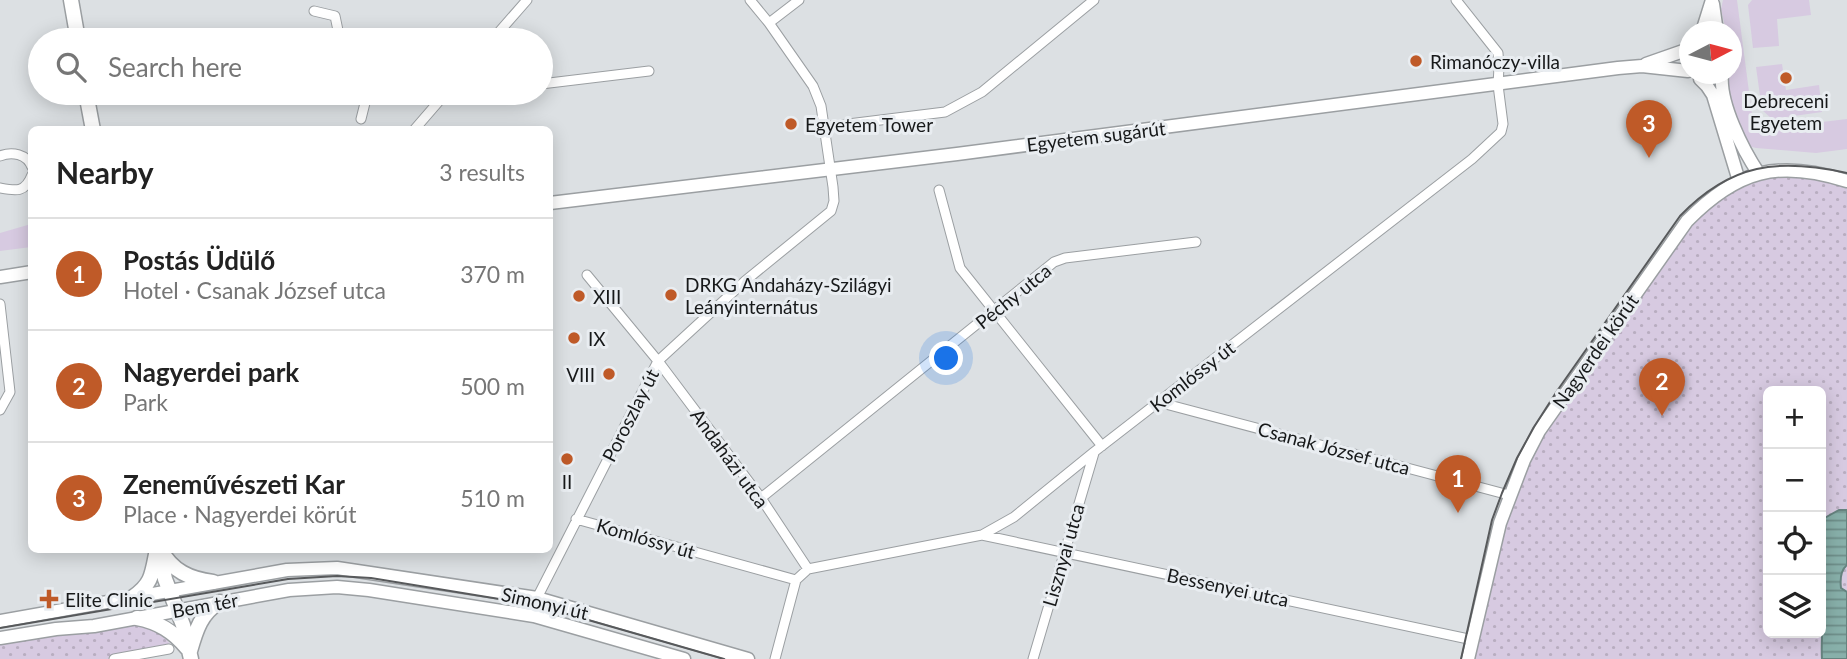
<!DOCTYPE html>
<meta charset="utf-8">
<style>
body{margin:0;font-family:Lato,sans-serif;background:#f2f2f2;color:#222}
.controls{position:absolute;right:21px;bottom:21px;display:grid;overflow:hidden;border-radius:10px;box-shadow:0 4px 18px #0003}
.controls button{width:63px;height:63px;display:grid;place-items:center;padding:0;border:0;border-bottom:2px solid #e0e0e0;background:#fff;color:#222;font:35px sans-serif}
.compass{position:absolute;left:1679px;top:21px;width:63px;height:63px;border-radius:50%;background:#fff;box-shadow:0 4px 18px #0003;rotate:84deg}
.you{position:absolute;left:947px;top:359px;width:24px;height:24px;margin:-18px;border:5px solid #fff;border-radius:50%;background:#1a73e8;box-shadow:0 0 0 10px #1a73e833}
.badge{display:grid;place-items:center;width:46px;height:46px;border-radius:50%;background:#bf5a28;color:#fff;font-size:23px;font-weight:700}
.pin{position:absolute;translate:-50% -58px;filter:drop-shadow(0 2px 4px #0008)}
.pin::after{content:'';position:absolute;top:37px;width:24px;height:21px;background:inherit;clip-path:polygon(0 0,100% 0,50% 100%)}
.list{margin:0;padding:0;list-style:none}
h2{display:flex;justify-content:space-between;align-items:center;height:91px;margin:0;padding:0 28px;font-size:30px}
h2 small{font-size:23px;font-weight:400;color:#767676}
.list li{display:grid;grid-template-columns:46px 1fr auto;gap:21px;align-items:center;box-sizing:border-box;height:112px;padding:0 28px;border-top:2px solid #e0e0e0}
.list b{display:block;font-size:26px;white-space:nowrap}
.list p{margin:0;font-size:23px;white-space:nowrap;color:#767676}
.list em{font-size:23px;font-style:normal;color:#767676}
.icon{flex:none;width:38px;height:38px;fill:none;stroke:currentColor;stroke-width:2;stroke-linecap:round;stroke-linejoin:round}
.map{position:relative;flex:none;width:1847px;height:659px;overflow:hidden}
.search{position:absolute;background:#fff;box-shadow:0 4px 18px #0003;left:28px;top:28px;width:525px;height:77px;display:flex;align-items:center;gap:18px;box-sizing:border-box;padding:0 24px;border-radius:38px;color:#767676;font-size:26px}
.panel{position:absolute;background:#fff;box-shadow:0 4px 18px #0003;left:28px;top:126px;width:525px;height:427px;border-radius:10px}
.map>svg:first-child{display:block}
.grass{fill:#d7cae1}
.park{fill:url(#park-dots);fill-rule:evenodd}
.water{fill:url(#water-rules);stroke:#66837f;stroke-width:2}
.lines{fill:none;stroke-linecap:round;stroke-linejoin:round}
.street-casing{stroke:#9b9fa2;stroke-width:11}
.secondary-casing{stroke:#9b9fa2;stroke-width:15}
.primary-casing{stroke:#9b9fa2;stroke-width:17}
.street{stroke:#fff;stroke-width:9}
.secondary{stroke:#fff;stroke-width:12}
.primary{stroke:#fff;stroke-width:14}
.tram{stroke:#57595b;stroke-width:2}
.poi-dot{fill:#bf5a28;stroke:#e9edf1;stroke-width:2.5}
.labels{text-anchor:middle;dominant-baseline:central;stroke-width:6;stroke-linejoin:round;paint-order:stroke}
.poi-label{font-size:19px;fill:#17191a;stroke:#e9edf1;text-anchor:start}
.street-label{font-size:19px;fill:#17191a;stroke:#e9edf1}
</style>
<div class="map">
<svg width="1847" height="659" viewBox="0 0 1847 659">
<defs>
<pattern id="park-dots" width="8" height="8" patternUnits="userSpaceOnUse" patternTransform="scale(1.75)"><rect width="8" height="8" fill="#d7cae1"/><path d="M2 2h.1M6 6h.1" fill="none" stroke="#b8adc0" stroke-width="1.8" stroke-linecap="round"/></pattern>
<pattern id="water-rules" width="6" height="5" patternUnits="userSpaceOnUse" patternTransform="scale(1.75)"><rect width="6" height="5" fill="#88b0aa"/><path d="M0 2.5h6" fill="none" stroke="#6e8e8a"/></pattern>
</defs>
<rect width="100%" height="100%" fill="#dce0e3"/>
<!-- grass -->
<path class="grass" d="M1723 0H1737L1754 130 1847 119V149L1816 153 1756 148 1744 145 1726 93 1727 74H1731V32L1726 31 1721 9Z
M1752 0H1809L1811 15 1777 19 1779 46 1753 48 1748 5Z
M1782 64 1786 90 1819 85 1822 112 1772 119 1762 110 1756 67Z
M31 224V247L0 251V233Z"/>
<!-- park -->
<path class="park" d="M1768 172 1847 181V659H1468L1509 495 1542 437 1688 227 1739 181ZM1768 391H1821V633H1768Z
M137 618C150 627 164 634 173 648L114 659H0V638Z"/>
<!-- water -->
<path class="water" d="M1839 510H1847V565C1840 571 1840 580 1841 588L1847 592V659H1822C1821 644 1823 628 1822 613 1822 603 1826 596 1821 585V520Z"/>
<g class="lines">
<defs>
<path id="street" d="M314 11 335 16 340 40
M769 23 799 0
M492 40 527 0
M541 84 649 71
M361 119 366 99 361 93
M824 127 945 112 982 92 1094 0
M414 130 446 93
M0 156C12 151 27 154 32 167
M0 188C16 191 25 193 32 175
M939 190 960 268 1102 446
M587 275 658 361 761 498 808 569
M0 304 10 392 0 410
M1158 402 1509 495
M761 498 1054 262 1065 258 1196 242
M576 519 796 580
M982 535 1473 640
M808 569 982 535 1014 517 1094 452 1472 159 1501 132 1503 124 1498 85 1499 67 1498 53 1456 0
M537 598 658 361 745 281 831 211 834 201 833 187 821 106 813 86 769 23 750 0
M114 659 169 649
M775 659 796 580 808 569
M1033 659 1094 453"/>
<path id="secondary" d="M1713 4 1717 32
M1702 32 1712 0
M1646 64 1686 50
M1722 74C1719 103 1743 150 1759 174
M1700 79 1707 86 1713 95 1739 181
M550 203 957 154 1618 68 1642 66 1688 71
M0 277 32 272
M0 621 287 570 337 568 537 598 748 659
M0 638 56 629 94 626 289 590 337 587 369 590 534 616 684 659
M1468 659 1500 523 1524 460 1539 431 1687 221C1737 170 1778 159 1847 181"/>
<path id="primary" d="M71 0 78 40
M86 93 93 130
M159 550 165 579 183 625 191 659
M161 550C172 571 190 579 213 582
M133 597C151 585 152 575 156 554
M137 618C158 622 173 631 187 648
M190 651C196 630 201 613 220 602"/>
</defs>
<!-- street casing -->
<use href="#street" class="street-casing"/>
<!-- secondary casing -->
<use href="#secondary" class="secondary-casing"/>
<!-- primary casing -->
<use href="#primary" class="primary-casing"/>
<!-- street -->
<use href="#street" class="street"/>
<!-- secondary -->
<use href="#secondary" class="secondary"/>
<!-- primary -->
<use href="#primary" class="primary"/>
<!-- tram -->
<path class="tram" d="M0 628 288 579 337 576 371 578 536 605 724 659
M1461 659 1492 520 1502 493 1517 458 1534 427 1557 391 1680 216C1731 163 1778 158 1847 173"/>
</g>
<!-- markers -->
<g class="poi-dot">
<circle cx="1416" cy="61" r="7"/>
<circle cx="1786" cy="78" r="7"/>
<circle cx="791" cy="124" r="7"/>
<circle cx="671" cy="295" r="7"/>
<circle cx="579" cy="296" r="7"/>
<circle cx="574" cy="338" r="7"/>
<circle cx="609" cy="374" r="7"/>
<circle cx="567" cy="459" r="7"/>
<path d="M45.5 588.5h7v7h7v7h-7v7h-7v-7h-7v-7h7z"/>
</g>
<g class="labels">
<!-- poi labels -->
<g class="poi-label">
<text x="1430" y="61">Rimanóczy-villa</text>
<text x="1786" y="100" text-anchor="middle">Debreceni<tspan x="1786" dy="22">Egyetem</tspan></text>
<text x="805" y="124">Egyetem Tower</text>
<text x="685" y="284">DRKG Andaházy-Szilágyi<tspan x="685" dy="22">Leányinternátus</tspan></text>
<text x="593" y="296">XIII</text>
<text x="588" y="338">IX</text>
<text x="595" y="374" text-anchor="end">VIII</text>
<text x="567" y="481" text-anchor="middle">II</text>
<text x="65" y="599">Elite Clinic</text>
</g>
<!-- street labels -->
<g class="street-label">
<text transform="translate(1096 136) rotate(-7)">Egyetem sugárút</text>
<text transform="translate(1013 296) rotate(-39)">Péchy utca</text>
<text transform="translate(1595 351) rotate(-55)">Nagyerdei körút</text>
<text transform="translate(1192 376) rotate(-38)">Komlóssy út</text>
<text transform="translate(630 415) rotate(-63)">Poroszlay út</text>
<text transform="translate(1334 448) rotate(15)">Csanak József utca</text>
<text transform="translate(730 458) rotate(54)">Andaházi utca</text>
<text transform="translate(646 538) rotate(16)">Komlóssy út</text>
<text transform="translate(1063 555) rotate(-74)">Lisznyai utca</text>
<text transform="translate(1228 587) rotate(12)">Bessenyei utca</text>
<text transform="translate(545 603) rotate(13)">Simonyi út</text>
<text transform="translate(205 605) rotate(-10)">Bem tér</text>
</g>
</g>
</svg>
<div class="controls">
<button>+</button>
<button>−</button>
<button><svg class="icon" aria-label="locate" viewBox="0 0 24 24"><circle cx="12" cy="12" r="6"/><path d="M12 2v4M12 18v4M2 12h4M18 12h4"/></svg></button>
<button><svg class="icon" aria-label="layers" viewBox="0 0 24 24"><path d="M12 4l9 5-9 5-9-5zM3 14l9 5 9-5"/></svg></button>
</div>
<svg class="compass" viewBox="-18 -18 36 36"><path d="M0-13l5 13h-10z" fill="#e53935"/><path d="M0 13l5-13h-10z" fill="#767676"/></svg>
<div class="you"></div>
<div class="pin badge" style="left:1458px;top:513px">1</div>
<div class="pin badge" style="left:1662px;top:416px">2</div>
<div class="pin badge" style="left:1649px;top:158px">3</div>
<div class="search"><svg class="icon" aria-label="search" viewBox="0 0 24 24"><circle cx="10" cy="10" r="6"/><path d="M15 15l6 6"/></svg>Search here</div>
<section class="panel">
<h2>Nearby<small>3 results</small></h2>
<ul class="list">
<li><span class="badge">1</span><div><b>Postás Üdülő</b><p>Hotel · Csanak József utca</p></div><em>370 m</em></li>
<li><span class="badge">2</span><div><b>Nagyerdei park</b><p>Park</p></div><em>500 m</em></li>
<li><span class="badge">3</span><div><b>Zeneművészeti Kar</b><p>Place · Nagyerdei körút</p></div><em>510 m</em></li>
</ul>
</section>
</div>
